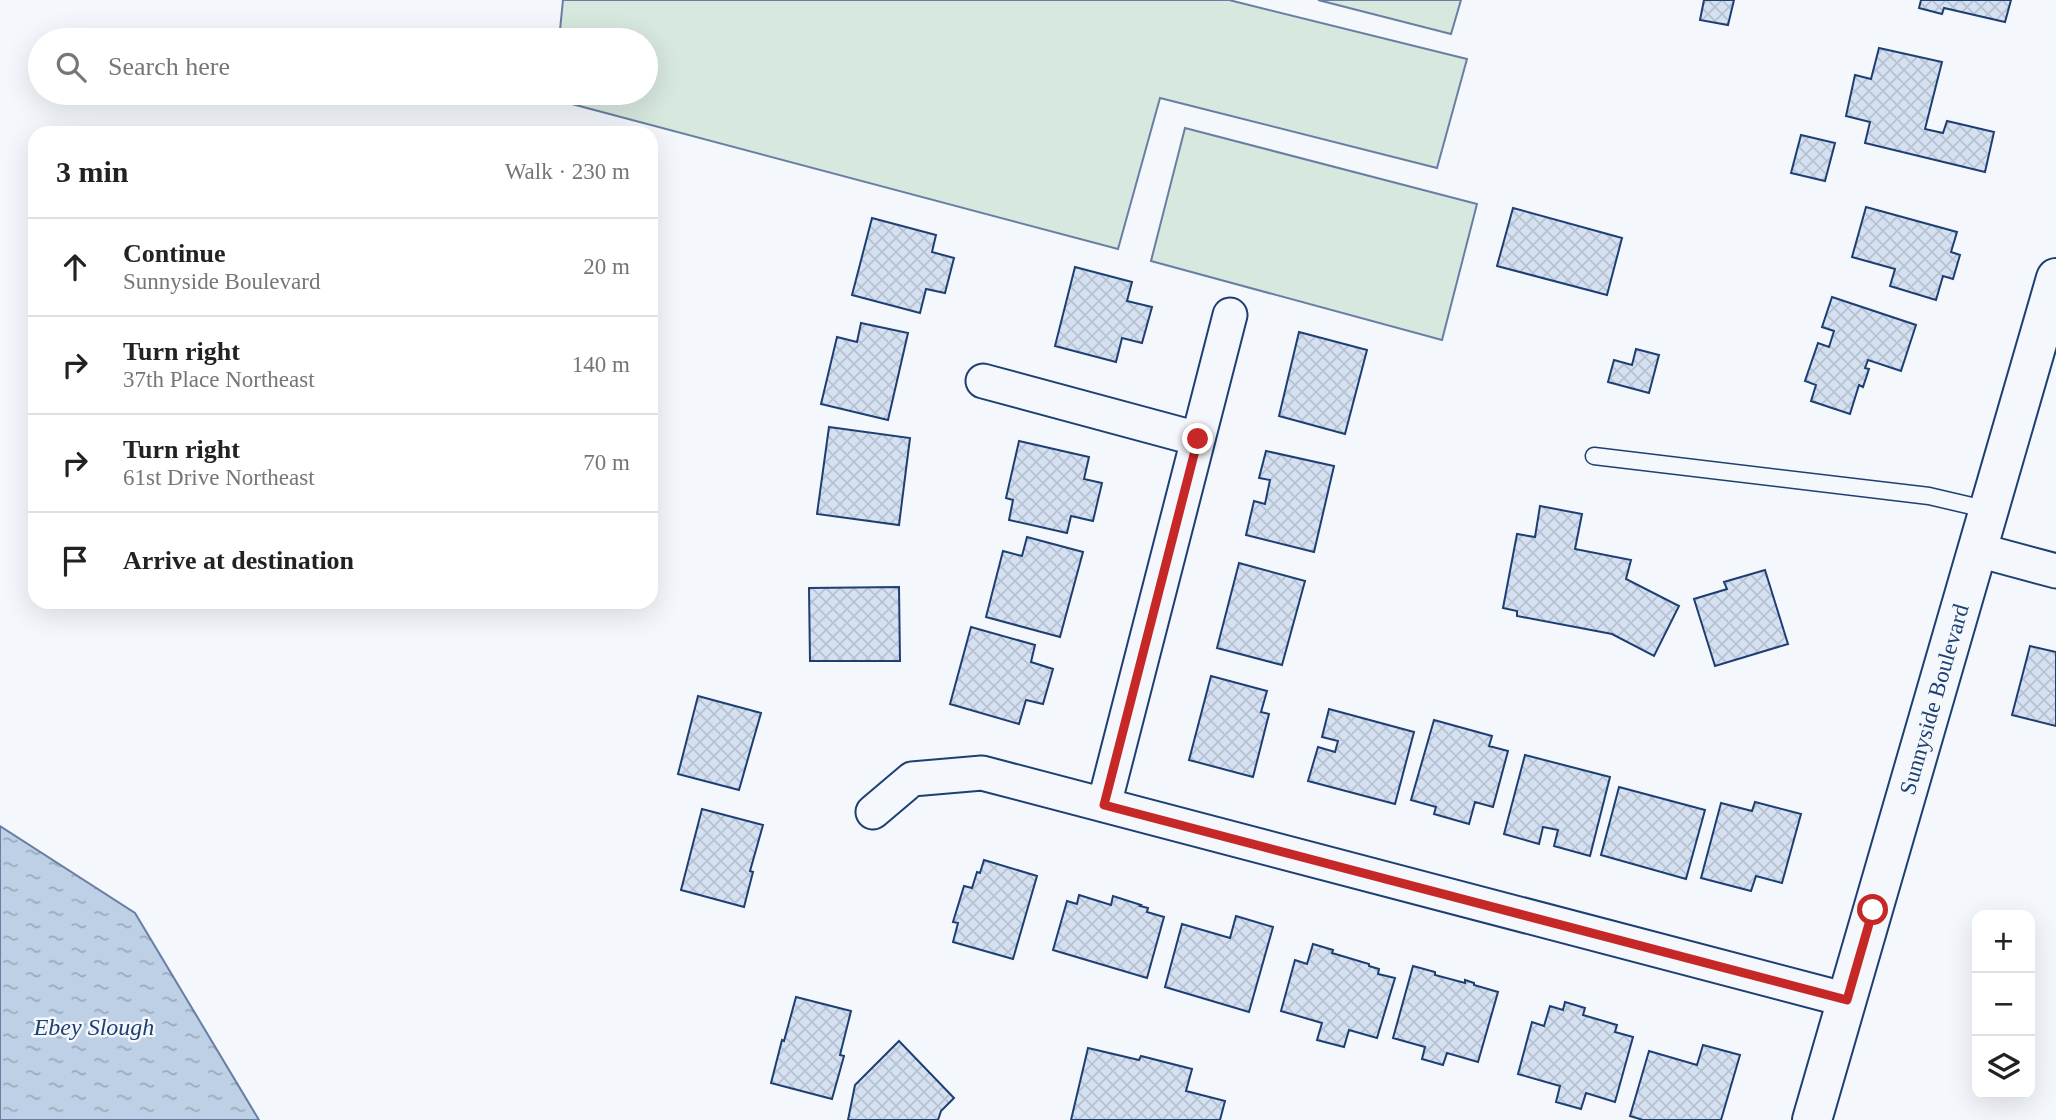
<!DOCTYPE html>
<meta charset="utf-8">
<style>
body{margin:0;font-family:Georgia,serif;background:#f2f2f2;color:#222}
.controls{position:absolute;right:21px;bottom:21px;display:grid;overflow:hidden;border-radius:14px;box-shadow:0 7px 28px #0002}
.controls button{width:63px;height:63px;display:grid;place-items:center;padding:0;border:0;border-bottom:2px solid #e0e0e0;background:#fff;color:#222;font:35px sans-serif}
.stop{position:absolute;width:21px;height:21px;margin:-16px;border:5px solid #c62828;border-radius:50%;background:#fff}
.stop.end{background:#c62828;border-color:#fff;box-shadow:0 2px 7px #0008}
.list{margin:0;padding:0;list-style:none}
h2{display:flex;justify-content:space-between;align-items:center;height:91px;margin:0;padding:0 28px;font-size:30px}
h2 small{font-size:23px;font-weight:400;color:#767676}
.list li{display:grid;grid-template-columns:46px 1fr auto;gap:21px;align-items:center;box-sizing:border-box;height:98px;padding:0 28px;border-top:2px solid #e0e0e0}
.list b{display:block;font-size:26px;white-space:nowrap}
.list p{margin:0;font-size:23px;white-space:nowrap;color:#767676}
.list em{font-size:23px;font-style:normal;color:#767676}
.icon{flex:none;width:38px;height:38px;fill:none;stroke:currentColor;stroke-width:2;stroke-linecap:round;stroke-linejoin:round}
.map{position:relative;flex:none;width:2056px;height:1120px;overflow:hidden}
.search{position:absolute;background:#fff;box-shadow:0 7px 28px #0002;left:28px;top:28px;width:630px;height:77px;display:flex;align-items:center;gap:18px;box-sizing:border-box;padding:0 24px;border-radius:38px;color:#767676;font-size:26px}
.panel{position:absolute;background:#fff;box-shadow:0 7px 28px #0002;left:28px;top:126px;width:630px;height:483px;border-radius:21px}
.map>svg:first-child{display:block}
.grass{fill:#d7e8df;stroke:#687fa3;stroke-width:2}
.water{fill:url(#water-ripples);stroke:#687fa3;stroke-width:2}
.building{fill:url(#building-cross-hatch);stroke:#1d3f73;stroke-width:2}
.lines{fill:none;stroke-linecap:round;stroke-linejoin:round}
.lane-casing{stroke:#1d3f73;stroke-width:19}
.street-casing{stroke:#1d3f73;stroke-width:37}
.secondary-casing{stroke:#1d3f73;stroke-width:42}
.lane{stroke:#f4f7fb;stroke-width:16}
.street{stroke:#f4f7fb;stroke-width:33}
.secondary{stroke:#f4f7fb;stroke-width:38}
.route{stroke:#c62828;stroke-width:9}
.labels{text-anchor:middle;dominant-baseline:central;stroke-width:5;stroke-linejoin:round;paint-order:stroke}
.street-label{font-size:23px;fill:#1d3f73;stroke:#f4f7fb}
.water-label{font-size:24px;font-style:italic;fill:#1d3f73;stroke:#f4f7fb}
</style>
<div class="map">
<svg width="2056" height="1120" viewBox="0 0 2056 1120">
<defs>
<pattern id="water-ripples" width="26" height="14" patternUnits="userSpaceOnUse" patternTransform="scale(1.75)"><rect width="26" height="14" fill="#bed0e5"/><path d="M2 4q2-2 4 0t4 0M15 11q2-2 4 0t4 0" fill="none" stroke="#9aaabe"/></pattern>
<pattern id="building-cross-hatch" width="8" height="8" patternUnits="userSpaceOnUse" patternTransform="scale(1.75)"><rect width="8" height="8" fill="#d5e0f0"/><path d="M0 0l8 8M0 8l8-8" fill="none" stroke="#b6c1d1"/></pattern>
</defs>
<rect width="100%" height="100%" fill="#f4f7fb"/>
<!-- grass -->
<path class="grass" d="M563 0H1229L1467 59 1437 168 1160 98 1118 249 553 99 554 93H646V40H559Z
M1318 0H1461L1451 34Z
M1185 128 1477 204 1442 340 1151 261Z"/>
<!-- water -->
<path class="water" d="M0 826 135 913 259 1120H0Z"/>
<!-- building -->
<path class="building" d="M1704 0H1734L1728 25 1700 20Z
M1921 0H2011L2005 22 1944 8 1942 14 1919 8Z
M1879 48 1942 62 1925 129 1943 133 1947 121 1994 132 1985 172 1865 143 1870 122 1846 116 1855 75 1871 79Z
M1801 135 1835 143 1825 181 1791 173Z
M1866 207 1957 232 1951 252 1960 255 1953 279 1943 276 1936 300 1890 286 1895 269 1852 257Z
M1513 208 1622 238 1607 295 1497 266Z
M872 218 936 235 932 252 954 258 945 293 926 289 920 313 852 295Z
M1075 267 1132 282 1127 301 1152 307 1142 343 1122 338 1116 362 1055 346Z
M1832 297 1916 325 1901 371 1868 360 1865 368 1869 369 1863 387 1859 385 1850 414 1811 401 1816 385 1805 381 1818 343 1829 347 1834 331 1822 327Z
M861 323 908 333 888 420 821 404 837 337 857 342Z
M1299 332 1367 350 1345 434 1279 416Z
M1636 349 1659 355 1649 393 1608 382 1614 360 1632 365Z
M829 427 910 438 899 525 817 514Z
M1019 441 1089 457 1084 479 1102 483 1093 521 1071 516 1067 533 1009 520 1013 500 1006 498Z
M1266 451 1334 466 1314 552 1246 535 1254 501 1265 504 1270 480 1259 478Z
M1540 506 1582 514 1575 549 1631 560 1626 579 1679 606 1654 656 1612 634 1517 616V611L1503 608 1517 534 1535 537Z
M1027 537 1083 552 1060 637 986 617 1003 551 1022 556Z
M1239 563 1305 581 1282 665 1217 648Z
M1765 570 1788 644 1715 666 1694 599 1727 589 1724 582Z
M899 587 900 661H810L809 588Z
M971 627 1035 645 1031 662 1053 669 1043 704 1026 700 1019 724 950 704Z
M2030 646 2056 652V726L2012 715Z
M1211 676 1267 691 1261 712 1269 714 1253 777 1189 760Z
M698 696 761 713 739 790 678 774Z
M1329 709 1414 732 1395 804 1308 781 1318 747 1335 752 1338 741 1322 737Z
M1434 720 1492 736 1489 746 1508 751 1493 807 1475 802 1469 824 1434 814 1436 807 1411 800Z
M1525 755 1610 777 1590 856 1554 846 1558 830 1543 827 1539 844 1504 834Z
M1619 787 1705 810 1686 879 1601 855Z
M1755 802 1801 814 1782 883 1756 876 1751 891 1701 878 1721 803 1752 811Z
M702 809 763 825 750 871 753 872 744 907 681 890Z
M984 860 1037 876 1013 959 953 942 958 923 953 922 964 886 972 888 977 872 980 873Z
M1079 895 1111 905 1113 896 1141 905 1140 906 1148 908 1147 912 1164 917 1147 978 1053 950 1067 901 1077 904Z
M1236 916 1273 927 1249 1012 1165 987 1182 924 1230 938Z
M1313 944 1333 950 1332 953 1369 964V966L1379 969 1378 974 1395 978 1377 1038 1349 1030 1344 1047 1317 1040 1322 1023 1281 1011 1295 960 1307 964Z
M1413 966 1435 972V975L1465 983V980L1474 983V985L1498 992 1478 1062 1447 1053 1443 1065 1422 1059 1425 1047 1393 1038Z
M796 997 851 1011 840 1055 844 1056 832 1099 771 1083 782 1040 784 1041Z
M1565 1002 1585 1008 1583 1015 1617 1025 1615 1032 1633 1037 1615 1102 1586 1093 1581 1109 1556 1102 1560 1086 1518 1074 1532 1022 1544 1026 1550 1006 1563 1010Z
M899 1041 954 1098 941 1111 938 1120H848L855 1085Z
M1703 1045 1740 1055 1721 1120H1643L1630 1116 1649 1051 1697 1065Z
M1088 1048 1139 1060 1141 1056 1192 1069 1186 1091 1225 1101 1220 1120H1071Z"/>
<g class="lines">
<defs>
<path id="lane" d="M1594 456 1929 496 1989 510"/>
<path id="street" d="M983 381 1198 439
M1978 550 2056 571
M1104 805 1230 315
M873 812 912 779 982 773 1847 1000"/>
<g id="secondary">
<path id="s1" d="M1812 1120 2056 278"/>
</g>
</defs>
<!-- lane casing -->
<use href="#lane" class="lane-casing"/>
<!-- street casing -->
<use href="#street" class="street-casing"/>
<!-- secondary casing -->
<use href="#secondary" class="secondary-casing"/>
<!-- lane -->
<use href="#lane" class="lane"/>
<!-- street -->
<use href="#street" class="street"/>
<!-- secondary -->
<use href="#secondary" class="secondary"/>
</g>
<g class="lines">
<!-- route -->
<path class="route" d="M1198 439 1104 805 1847 1000 1873 910"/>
</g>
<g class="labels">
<!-- street labels -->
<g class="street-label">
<text stroke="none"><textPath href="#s1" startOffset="438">Sunnyside Boulevard</textPath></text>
</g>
<!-- water labels -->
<g class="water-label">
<text x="94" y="1027">Ebey Slough</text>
</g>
</g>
</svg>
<div class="controls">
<button>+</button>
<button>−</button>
<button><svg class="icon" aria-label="layers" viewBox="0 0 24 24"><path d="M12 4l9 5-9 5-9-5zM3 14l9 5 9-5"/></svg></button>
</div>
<div class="stop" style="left:1873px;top:910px"></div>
<div class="stop end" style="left:1198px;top:439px"></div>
<div class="search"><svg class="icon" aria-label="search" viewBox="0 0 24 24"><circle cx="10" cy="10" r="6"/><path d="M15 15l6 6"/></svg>Search here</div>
<section class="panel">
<h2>3 min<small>Walk · 230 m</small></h2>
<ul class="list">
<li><svg class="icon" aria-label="ahead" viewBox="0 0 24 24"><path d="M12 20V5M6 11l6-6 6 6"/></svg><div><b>Continue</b><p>Sunnyside Boulevard</p></div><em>20 m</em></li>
<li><svg class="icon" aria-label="right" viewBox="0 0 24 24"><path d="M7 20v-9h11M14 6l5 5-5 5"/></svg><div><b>Turn right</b><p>37th Place Northeast</p></div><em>140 m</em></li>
<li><svg class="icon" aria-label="right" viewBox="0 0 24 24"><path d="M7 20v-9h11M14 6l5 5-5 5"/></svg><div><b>Turn right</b><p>61st Drive Northeast</p></div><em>70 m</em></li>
<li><svg class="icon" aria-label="arrive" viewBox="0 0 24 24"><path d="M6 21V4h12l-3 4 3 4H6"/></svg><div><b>Arrive at destination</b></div></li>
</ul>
</section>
</div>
